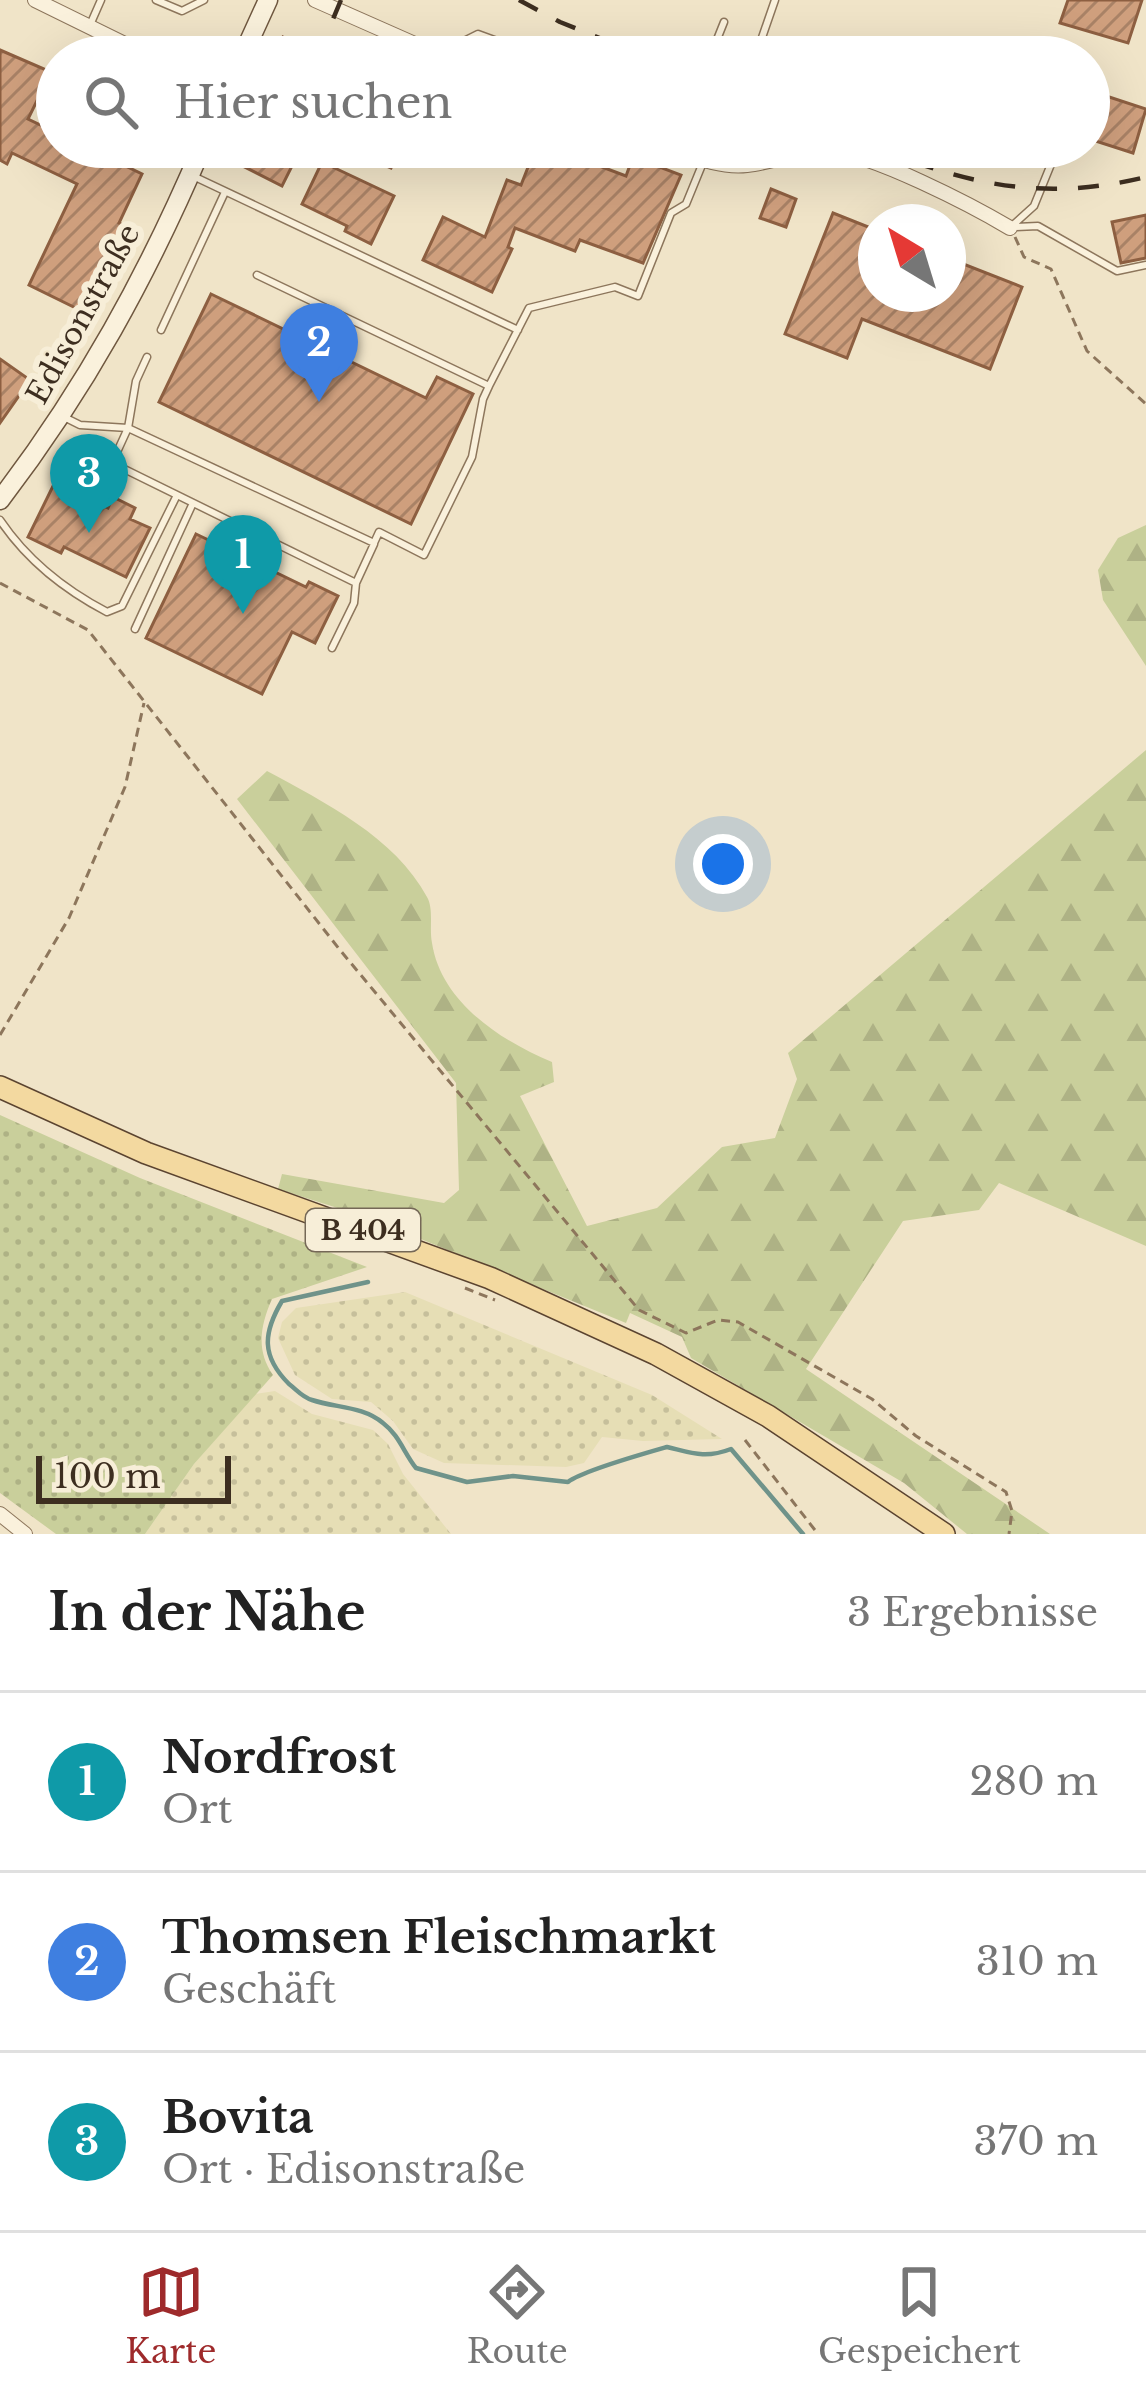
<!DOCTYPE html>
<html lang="de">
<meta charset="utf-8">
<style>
body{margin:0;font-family:"Libre Baskerville",serif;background:#f2f2f2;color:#222}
.compass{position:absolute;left:858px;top:204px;width:108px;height:108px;border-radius:50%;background:#fff;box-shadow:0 12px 48px #0002;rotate:322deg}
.scale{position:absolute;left:36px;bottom:30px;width:195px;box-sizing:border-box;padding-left:12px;border:6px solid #3d2e20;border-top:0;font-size:33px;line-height:42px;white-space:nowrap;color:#3d2e20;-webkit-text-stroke:9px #f7eed8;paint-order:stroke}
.you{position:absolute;left:723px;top:864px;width:42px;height:42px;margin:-30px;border:9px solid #fff;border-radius:50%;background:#1a73e8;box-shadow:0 0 0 18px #1a73e833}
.badge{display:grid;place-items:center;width:78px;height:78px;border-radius:50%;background:#9e2a2b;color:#fff;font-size:39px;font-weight:700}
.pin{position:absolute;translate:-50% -99px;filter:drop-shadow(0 3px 6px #0008)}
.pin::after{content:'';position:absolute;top:63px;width:42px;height:36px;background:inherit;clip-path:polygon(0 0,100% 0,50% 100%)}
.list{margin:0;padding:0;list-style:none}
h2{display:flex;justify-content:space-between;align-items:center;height:156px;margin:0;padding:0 48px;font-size:51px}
h2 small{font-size:39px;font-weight:400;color:#767676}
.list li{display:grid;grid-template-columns:78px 1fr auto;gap:36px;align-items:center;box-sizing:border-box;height:180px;padding:0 48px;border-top:3px solid #e0e0e0}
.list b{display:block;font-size:45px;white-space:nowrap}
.list p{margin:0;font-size:39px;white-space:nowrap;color:#767676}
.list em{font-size:39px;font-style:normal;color:#767676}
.icon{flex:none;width:66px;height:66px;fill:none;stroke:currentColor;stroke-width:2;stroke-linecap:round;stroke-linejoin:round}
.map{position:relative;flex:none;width:1146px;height:1534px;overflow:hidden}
.search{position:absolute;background:#fff;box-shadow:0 12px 48px #0002;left:36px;right:36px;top:36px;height:132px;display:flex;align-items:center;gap:30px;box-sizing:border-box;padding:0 42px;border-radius:66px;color:#767676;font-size:45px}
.sheet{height:696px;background:#fff}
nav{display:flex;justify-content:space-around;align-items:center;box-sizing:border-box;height:168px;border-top:3px solid #e0e0e0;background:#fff;font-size:33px;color:#767676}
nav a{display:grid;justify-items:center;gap:6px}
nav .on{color:#9e2a2b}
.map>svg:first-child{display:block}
.farmland{fill:url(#farmland-dots)}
.grass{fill:url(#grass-dots)}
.forest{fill:url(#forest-firs)}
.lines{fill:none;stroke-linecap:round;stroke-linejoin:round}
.stream{stroke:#6f938a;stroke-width:4.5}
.building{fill:url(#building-hatch);stroke:#8d5f41;stroke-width:3}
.lane-casing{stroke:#8d765c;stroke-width:9}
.street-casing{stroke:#8d765c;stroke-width:16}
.secondary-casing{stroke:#6f573f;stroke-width:21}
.primary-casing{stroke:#5b4430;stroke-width:24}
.path{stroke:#8d765c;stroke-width:3;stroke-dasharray:9 6;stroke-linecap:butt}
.lane{stroke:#faf1dc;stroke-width:6}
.street{stroke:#faf1dc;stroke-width:14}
.secondary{stroke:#faf1dc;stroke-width:18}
.primary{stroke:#f3d9a0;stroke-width:21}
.rail{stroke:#3d2e20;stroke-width:4.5;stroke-dasharray:21 21;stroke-linecap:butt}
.labels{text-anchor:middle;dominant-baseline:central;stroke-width:12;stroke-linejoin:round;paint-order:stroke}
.shield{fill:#f7eed8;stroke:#756857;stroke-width:3}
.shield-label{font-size:27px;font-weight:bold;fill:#3d2e20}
.street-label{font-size:30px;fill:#3d2e20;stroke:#f7eed8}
</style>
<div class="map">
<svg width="1146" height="1534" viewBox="0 0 1146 1534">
<defs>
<pattern id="farmland-dots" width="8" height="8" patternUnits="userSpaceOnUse" patternTransform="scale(3)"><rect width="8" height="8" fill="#e6deb5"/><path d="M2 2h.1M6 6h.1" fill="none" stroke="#c6bf9b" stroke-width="1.8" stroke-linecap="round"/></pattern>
<pattern id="grass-dots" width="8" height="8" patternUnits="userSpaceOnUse" patternTransform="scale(3)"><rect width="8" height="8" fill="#c9cf9b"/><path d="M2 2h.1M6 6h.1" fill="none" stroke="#aeb285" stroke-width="1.8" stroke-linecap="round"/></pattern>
<pattern id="forest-firs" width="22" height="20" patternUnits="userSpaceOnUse" patternTransform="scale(3)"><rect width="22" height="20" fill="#c9cf9b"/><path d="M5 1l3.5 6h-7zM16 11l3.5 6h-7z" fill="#aeb285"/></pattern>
<pattern id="building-hatch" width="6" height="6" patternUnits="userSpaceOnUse" patternTransform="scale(3)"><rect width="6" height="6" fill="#cf9f7d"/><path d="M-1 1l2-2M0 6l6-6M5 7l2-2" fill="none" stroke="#a98266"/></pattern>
</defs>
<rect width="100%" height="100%" fill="#f0e4c8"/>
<!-- farmland -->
<path class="farmland" d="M405 1292 652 1395 722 1439 643 1441 602 1437 584 1463 566 1467 444 1463 413 1449 393 1421 371 1402 332 1399 295 1375 278 1338 282 1322 296 1308Z
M275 1391 312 1414 373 1430 388 1444 403 1474 451 1534H145L194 1464 255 1394Z"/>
<!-- grass -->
<path class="grass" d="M0 1115 140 1178 367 1267 272 1299C260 1326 256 1351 273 1375L194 1464 145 1534H56L0 1493Z"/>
<!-- forest -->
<path class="forest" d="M1146 525V666L1103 600 1098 570 1118 538Z
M1146 750V1246L999 1183 979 1210 903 1221 806 1369 1050 1534H967L904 1483 691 1358 682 1337 630 1313 626 1323 372 1219 278 1189 282 1174 444 1203 459 1190 456 1083 237 799 267 771C324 802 395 837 427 897 434 909 429 928 432 943 441 1002 501 1041 552 1062L554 1082 520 1096 587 1226 657 1208 722 1147 775 1138 797 1079 788 1053Z"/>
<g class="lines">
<!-- stream -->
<path class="stream" d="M368 1282 282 1301C263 1333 261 1356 289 1384 297 1390 302 1397 312 1400 336 1408 363 1406 383 1423 399 1435 404 1453 416 1468L467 1482 513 1476 568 1482C582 1471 646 1453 667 1447 692 1453 705 1459 731 1449L803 1534"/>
</g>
<!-- building -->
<path class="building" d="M1068 0H1142L1128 43 1060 23Z
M283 37 299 44 293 57H275Z
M0 50 51 72 28 119 57 133V147H86L142 174 119 223 129 228 88 314 29 285 77 184 12 153 7 164 0 160Z
M1094 92 1146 109 1133 153 1089 139V107Z
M215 147H294L300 150 282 186 215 152Z
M343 147H401L391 168Z
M536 147H549L626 176 633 157 681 175 643 263 580 240 575 251 515 228 508 247 512 249 492 292 423 260 443 217 485 237 507 180 521 185Z
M322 162 394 196 371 244 345 231 347 226 302 204Z
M771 189 796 199 786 227 760 218Z
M833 213 876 230V294H948V258L1022 287 990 369 862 319 847 358 785 334Z
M1146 215V258L1121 263 1112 222Z
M211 294 426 398 437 377 473 394 411 524 159 402Z
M0 359 30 380 0 423Z
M55 482 108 508 113 497 135 508 130 519 150 528 126 577 64 547 61 553 28 537Z
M196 534 306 587 309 582 338 596 315 643 292 632 262 694 146 638Z"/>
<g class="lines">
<defs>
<path id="lane" d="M156 0 182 11 204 0
M90 25 101 0
M714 48 737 57
M454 57 466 40 478 34 541 57
M710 57 724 22
M746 57 757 52 775 0
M193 176 518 330
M1013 225 1034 206 1058 147
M1014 227 1038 226 1117 271 1146 265
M161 330 225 192
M147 357 136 381 128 428 112 463 356 583 374 544
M489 386 529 308 615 287 638 296 671 213 686 204 704 160
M66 418 80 425 128 428 374 543 379 532 424 555 472 457 483 399 489 386 257 275
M0 520C27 560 65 590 107 612L122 606 177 495
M135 629 193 503
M332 648 354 603 356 583"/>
<path id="street" d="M35 0 151 57
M315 0 444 57
M666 147C692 156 719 168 747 165 775 162 801 149 830 151 871 153 973 206 1010 228
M0 1514 25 1534"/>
<path id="secondary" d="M242 57 268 0
M0 500C85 389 147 276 202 147"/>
<path id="primary" d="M0 1087 146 1153 490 1278 656 1354 768 1416 944 1534"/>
</defs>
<!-- lane casing -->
<use href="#lane" class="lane-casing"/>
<!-- street casing -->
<use href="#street" class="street-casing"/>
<!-- secondary casing -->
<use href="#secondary" class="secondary-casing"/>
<!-- primary casing -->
<use href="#primary" class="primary-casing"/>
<!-- path -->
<path class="path" d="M1015 237 1024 257 1051 269 1087 351 1146 404
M0 583 88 630 340 950 639 1310 686 1333 718 1320 738 1322 872 1399 916 1436 1006 1492 1012 1511 1009 1534
M0 1035 69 918 125 787 144 703
M465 1288 495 1300
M745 1440 818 1534"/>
<!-- lane -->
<use href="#lane" class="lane"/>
<!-- street -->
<use href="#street" class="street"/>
<!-- secondary -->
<use href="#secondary" class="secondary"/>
<!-- primary -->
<use href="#primary" class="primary"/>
<!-- rail -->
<path class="rail" d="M519 0 560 22 646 57
M317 57 341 0
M874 147C970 185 1043 202 1146 177"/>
</g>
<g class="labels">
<!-- shield labels -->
<rect class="shield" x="306" y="1209" width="114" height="42" rx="9"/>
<g class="shield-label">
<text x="363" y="1230">B 404</text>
</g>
<!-- street labels -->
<g class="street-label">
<text transform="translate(83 314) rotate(-61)">Edisonstraße</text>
</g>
</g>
</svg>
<svg class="compass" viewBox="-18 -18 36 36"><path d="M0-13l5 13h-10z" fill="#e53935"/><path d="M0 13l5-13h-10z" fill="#767676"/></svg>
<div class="scale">100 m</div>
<div class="you"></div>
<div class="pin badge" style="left:243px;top:614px;background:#0f9aa8">1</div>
<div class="pin badge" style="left:319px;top:402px;background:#3f7fe0">2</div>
<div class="pin badge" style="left:89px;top:533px;background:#0f9aa8">3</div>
<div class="search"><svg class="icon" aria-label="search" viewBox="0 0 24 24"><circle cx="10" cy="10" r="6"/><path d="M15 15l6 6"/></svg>Hier suchen</div>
</div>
<section class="sheet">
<h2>In der Nähe<small>3 Ergebnisse</small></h2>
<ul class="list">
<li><span class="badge" style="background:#0f9aa8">1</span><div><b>Nordfrost</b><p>Ort</p></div><em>280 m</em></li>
<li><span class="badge" style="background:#3f7fe0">2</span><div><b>Thomsen Fleischmarkt</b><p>Geschäft</p></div><em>310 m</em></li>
<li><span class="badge" style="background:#0f9aa8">3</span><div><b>Bovita</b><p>Ort · Edisonstraße</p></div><em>370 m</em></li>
</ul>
</section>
<nav>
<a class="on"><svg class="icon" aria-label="map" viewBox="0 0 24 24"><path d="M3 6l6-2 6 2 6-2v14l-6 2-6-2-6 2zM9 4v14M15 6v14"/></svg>Karte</a>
<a><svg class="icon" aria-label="directions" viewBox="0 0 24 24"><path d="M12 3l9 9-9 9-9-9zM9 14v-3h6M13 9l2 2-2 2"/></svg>Route</a>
<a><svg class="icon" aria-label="saved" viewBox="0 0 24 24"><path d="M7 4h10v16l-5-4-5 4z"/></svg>Gespeichert</a>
</nav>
